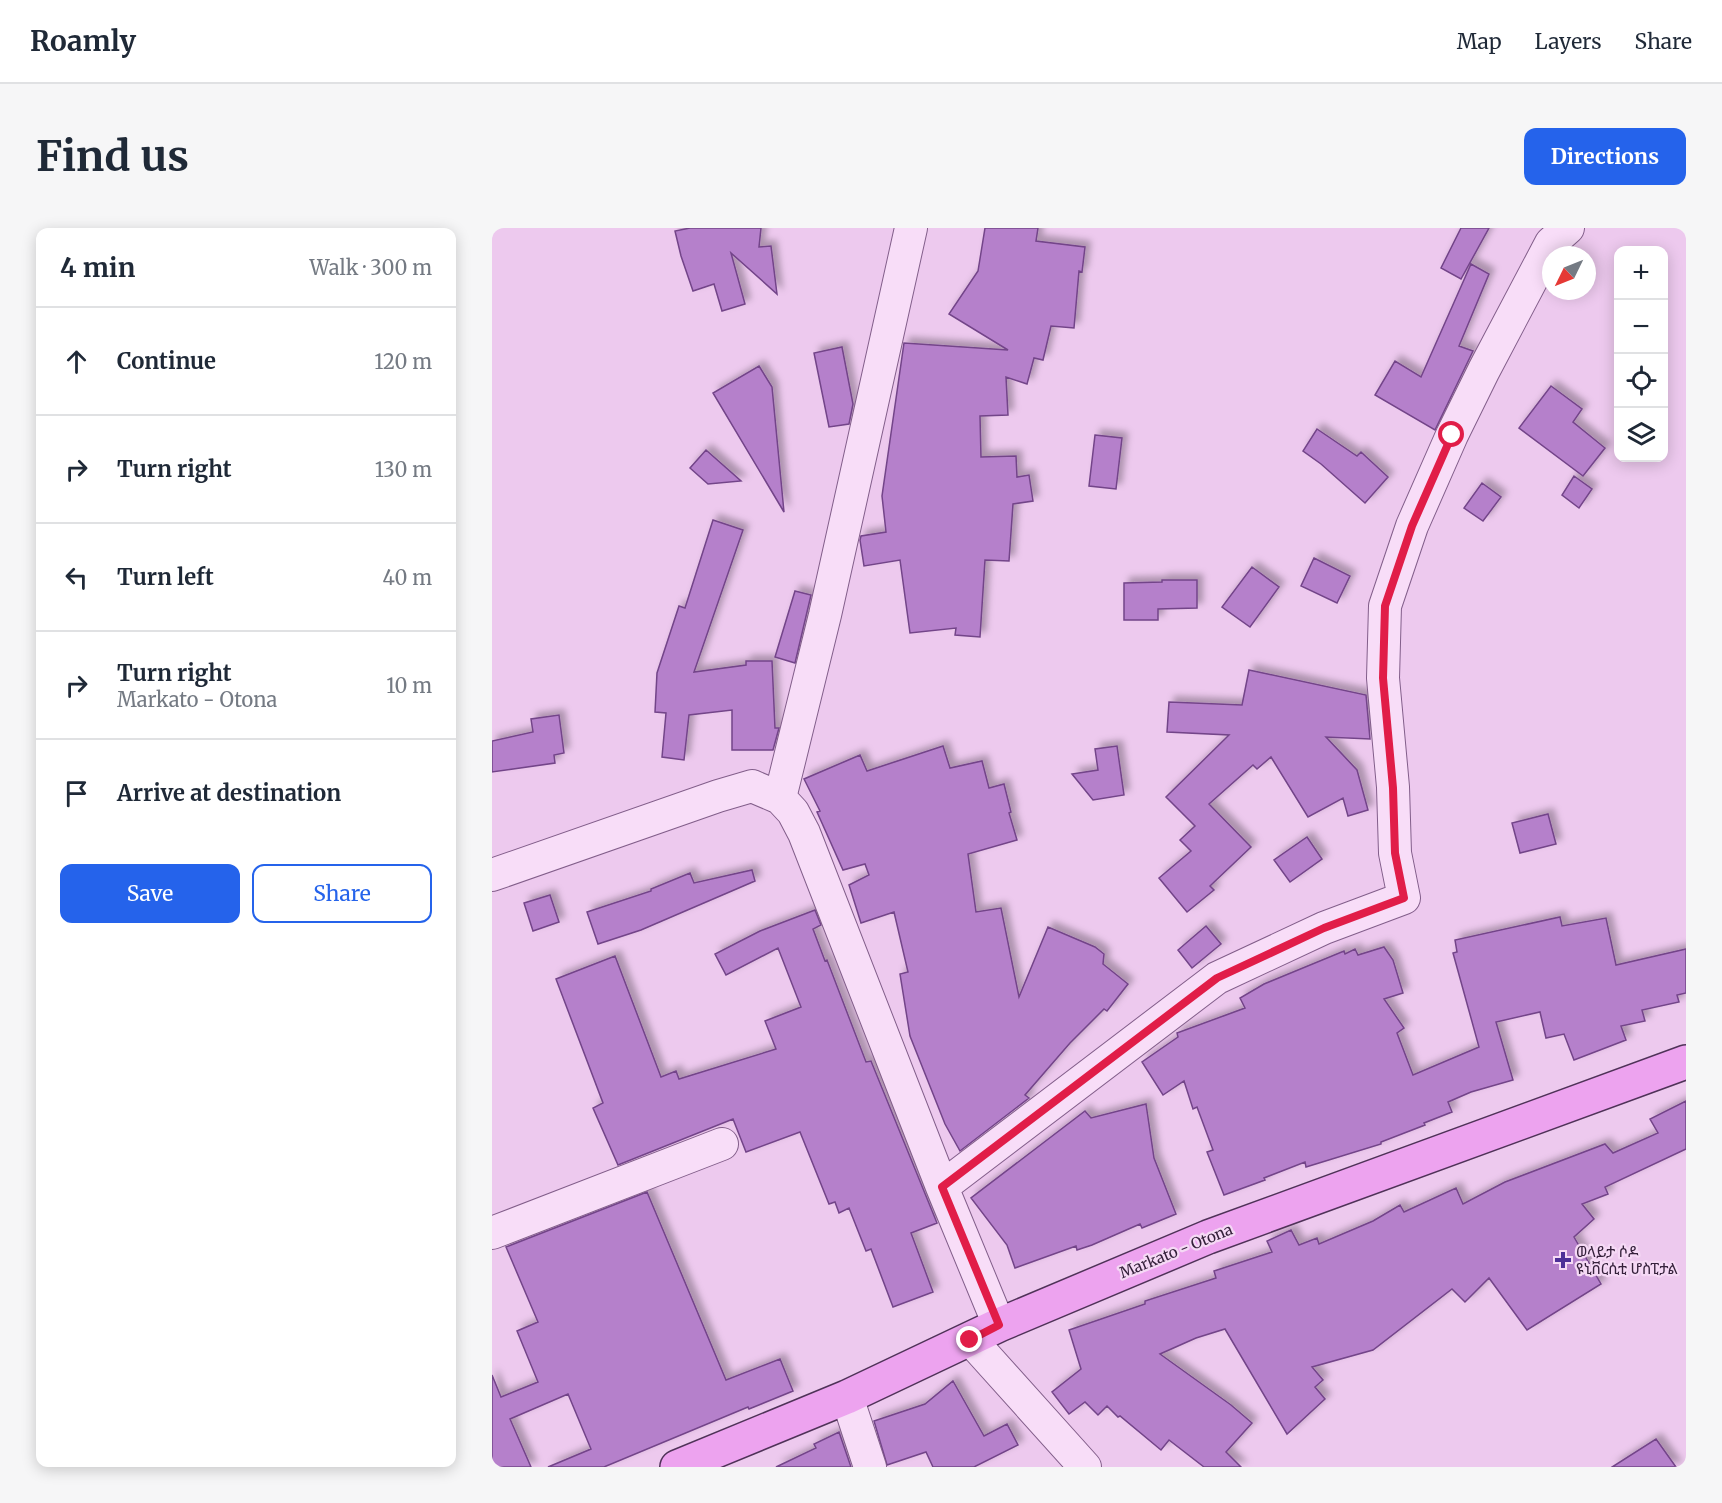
<!DOCTYPE html>
<meta charset="utf-8">
<style>
body{margin:0;font-family:Merriweather,"Noto Sans Ethiopic",serif;background:#f6f6f7;color:#1f2937}
.controls{position:absolute;right:18px;top:18px;display:grid;overflow:hidden;border-radius:12px;box-shadow:0 3px 15px #0003}
.controls button{width:54px;height:54px;display:grid;place-items:center;padding:0;border:0;border-bottom:2px solid #e0e1e3;background:#fff;color:#1f2937;font:30px sans-serif}
.compass{position:absolute;left:1050px;top:18px;width:54px;height:54px;border-radius:50%;background:#fff;box-shadow:0 3px 15px #0003;rotate:227deg}
.stop{position:absolute;width:18px;height:18px;margin:-14px;border:4px solid #e11d48;border-radius:50%;background:#fff}
.stop.end{background:#e11d48;border-color:#fff;box-shadow:0 2px 6px #0008}
.list{margin:0;padding:0;list-style:none}
h2{display:flex;justify-content:space-between;align-items:center;height:78px;margin:0;padding:0 24px;font-size:26px}
h2 small{font-size:20px;font-weight:400;color:#747a83}
.list li{display:grid;grid-template-columns:39px 1fr auto;gap:18px;align-items:center;box-sizing:border-box;height:108px;padding:0 24px;border-top:2px solid #e0e1e3}
.list b{display:block;font-size:22px;white-space:nowrap}
.list p{margin:0;font-size:20px;white-space:nowrap;color:#747a83}
.list em{font-size:20px;font-style:normal;color:#747a83}
.actions{display:flex;gap:12px;padding:18px 24px}
.actions a{flex:1;padding:14px 0;border:2px solid #2563eb;border-radius:12px;text-align:center;font-size:21px;color:#2563eb}
.actions .main{background:#2563eb;color:#fff}
.icon{flex:none;width:33px;height:33px;fill:none;stroke:currentColor;stroke-width:2;stroke-linecap:round;stroke-linejoin:round}
.map{position:relative;flex:none;width:1194px;height:1239px;overflow:hidden;border-radius:12px}
header{display:flex;align-items:center;gap:36px;box-sizing:border-box;height:84px;padding:0 30px;background:#fff;border-bottom:2px solid #e0e1e3}
header strong{font-size:28px}
nav{display:flex;gap:33px;margin-inline-start:auto;font-size:21px}
.intro{display:flex;align-items:center;justify-content:space-between;box-sizing:border-box;height:144px;padding:0 36px}
h1{margin:0;font-size:42px}
.button{padding:15px 27px;border-radius:12px;background:#2563eb;color:#fff;font-size:21px;font-weight:700}
main{display:flex;gap:36px;padding:0 36px}
aside{flex:1;background:#fff;border-radius:12px;box-shadow:0 3px 15px #0003}
.map>svg:first-child{display:block}
.building{fill:#b580cb;stroke:#734489;stroke-width:1.5;filter:url(#shadow)}
.lines{fill:none;stroke-linecap:round;stroke-linejoin:round}
.street-casing{stroke:#825e8a;stroke-width:34}
.primary-casing{stroke:#4f3258;stroke-width:36}
.street{stroke:#f8ddf8;stroke-width:32}
.primary{stroke:#eda3ef;stroke-width:33}
.route{stroke:#e11d48;stroke-width:8}
.poi-dot{fill:#4d2f98;stroke:#f5d9f5;stroke-width:2}
.labels{text-anchor:middle;dominant-baseline:central;stroke-width:4.5;stroke-linejoin:round;paint-order:stroke}
.street-label{font-size:15px;fill:#35213b;stroke:#f5d9f5}
.poi-label{font-size:15px;fill:#35213b;stroke:#f5d9f5;text-anchor:start}
</style>
<header>
<strong>Roamly</strong>
<nav><a>Map</a><a>Layers</a><a>Share</a></nav>
</header>
<div class="intro"><h1>Find us</h1><a class="button">Directions</a></div>
<main>
<aside>
<h2>4 min<small>Walk · 300 m</small></h2>
<ul class="list">
<li><svg class="icon" aria-label="ahead" viewBox="0 0 24 24"><path d="M12 20V5M6 11l6-6 6 6"/></svg><div><b>Continue</b></div><em>120 m</em></li>
<li><svg class="icon" aria-label="right" viewBox="0 0 24 24"><path d="M7 20v-9h11M14 6l5 5-5 5"/></svg><div><b>Turn right</b></div><em>130 m</em></li>
<li><svg class="icon" aria-label="left" viewBox="0 0 24 24"><path d="M17 20v-9H6M10 6l-5 5 5 5"/></svg><div><b>Turn left</b></div><em>40 m</em></li>
<li><svg class="icon" aria-label="right" viewBox="0 0 24 24"><path d="M7 20v-9h11M14 6l5 5-5 5"/></svg><div><b>Turn right</b><p>Markato - Otona</p></div><em>10 m</em></li>
<li><svg class="icon" aria-label="arrive" viewBox="0 0 24 24"><path d="M6 21V4h12l-3 4 3 4H6"/></svg><div><b>Arrive at destination</b></div></li>
</ul>
<div class="actions"><a class="main">Save</a><a>Share</a></div>
</aside>
<div class="map">
<svg width="1194" height="1239" viewBox="0 0 1194 1239">
<defs>
<filter id="shadow"><feDropShadow dx="5.5" dy="-5.5" stdDeviation="3" flood-color="#0004"/></filter>
</defs>
<rect width="100%" height="100%" fill="#edc9ee"/>
<!-- building -->
<path class="building" d="M198 0H269L267 19 279 18 285 66 239 25 253 76 230 83 222 56 201 63 189 28 183 3Z
M493 0H546L544 13 593 19 590 44 587 43 582 100 559 98 551 132 542 130 535 156 514 149 516 187 488 188 489 229 524 228 525 249 537 247 541 273 521 276 517 333 493 332 488 409 463 407 464 400 418 405 408 332 372 338 368 312 369 308 394 304 390 268 412 115 516 122 457 86 486 43Z
M969 0H997L969 51 949 40Z
M979 36 997 46 967 118 981 123 943 202 883 167 903 133 929 149Z
M350 119 361 176 357 196 337 199 322 125Z
M267 138 280 159 292 284 221 165Z
M1059 158 1090 181 1081 194 1113 220 1091 248 1027 200Z
M825 201 865 228 869 224 896 249 873 275 829 236 811 223Z
M603 207 630 210 624 261 597 258Z
M214 222 249 253 216 256 198 240Z
M1082 248 1100 261 1087 280 1070 267Z
M990 255 1009 269 991 293 972 280Z
M221 292 251 302 202 444 254 437V433H280L283 500H287L281 522H240V482L197 487 192 532 170 529 174 485 163 484 165 445 187 378 193 380Z
M822 330 858 348 845 375 809 358Z
M760 339 787 359 758 399 730 379Z
M670 352H705V380L666 381V392H632V355L670 354Z
M303 363 319 367 303 435 283 429Z
M757 442 874 467 878 511 834 509 865 542 876 582 856 588 851 570 816 589 779 529 765 541 761 537 717 576 759 619 718 658 722 662 695 684 667 650 699 623 688 612 703 598 674 569 737 507 675 504 677 474 750 477Z
M67 487 72 525 62 527 63 535 0 544V513L41 504 39 491Z
M451 518 458 540 490 533 497 560 512 556 519 584 517 585 525 612 476 626 484 684 509 680 527 769 556 699 603 719 612 726 611 736 636 756 615 783 612 781 578 815 533 867 537 870 468 923 453 896 418 808 408 746 416 744 402 684 369 695 357 657 377 647 373 636 351 642 325 584 328 583 312 551 368 527 375 543Z
M625 518 632 567 601 572 580 546 606 542 603 521Z
M1056 586 1064 616 1028 625 1020 595Z
M815 609 830 631 798 654 782 632Z
M260 642 263 653 149 702 106 716 95 684 159 663V661L198 645 202 655Z
M58 667 67 694 41 703 32 675Z
M323 682 329 697 321 701 333 733 335 732 374 834 379 833 445 995 419 1005 441 1064 401 1079 379 1021 374 1023 357 980 347 985 343 974 337 976 308 904 254 924 241 891 126 937 101 880 111 875 64 751 123 728 169 849 184 843 187 851 284 821 273 793 309 779 286 720 234 747 223 726 268 703Z
M1068 689 1070 698 1114 690 1124 737 1194 721V765L1185 767 1187 774 1150 782 1153 793 1129 798 1134 812 1082 832 1072 806 1054 810 1048 784 1004 794 1021 852 979 864 956 874 960 884 932 895 933 897 889 914V916L814 939 813 934 772 950 773 952 732 967 715 924 721 922 705 879 701 881 692 853 671 867 650 834 686 809 685 805 753 780 748 770 772 756 852 723 853 726 863 721 866 727 892 719 901 732 911 765 892 771 912 800 905 805 921 847 987 819 961 725 965 724 963 712Z
M714 698 729 716 700 740 686 722Z
M1194 873V921L1113 959 1116 966 1090 976 1102 991 1082 1009 1109 1056 1035 1102 997 1050 973 1074 960 1061 881 1122 820 1139 831 1152 823 1159 833 1171 795 1206 733 1101 704 1110 668 1126 739 1177 760 1195 734 1224 749 1239H712L677 1212 669 1222 628 1188 626 1189 615 1178 606 1187 593 1174 577 1186 560 1164 589 1141 577 1102 653 1076V1073L724 1050 722 1043 780 1024 775 1013 799 1002 807 1017 825 1010 827 1016 881 993 908 977 912 984 964 960 971 976 1013 954 1113 916 1121 925 1166 905 1158 891Z
M654 876 662 930 684 986 650 1000 648 996 600 1017 585 1022 584 1018 523 1040 515 1017 479 970 593 883 599 890Z
M155 964 234 1152 288 1131 301 1163 257 1181 256 1179 112 1239H56L99 1221 76 1166 18 1191 39 1239H0V1147L9 1169 46 1154 25 1103 46 1094 14 1019Z
M461 1153 492 1208 515 1196 526 1217 482 1239H441L434 1224 395 1237 382 1193 433 1176Z
M347 1204 359 1239H284L324 1220 322 1216Z
M1164 1211 1184 1239H1120Z"/>
<g class="lines">
<defs>
<path id="street" d="M288 570 333 387 419 0
M0 647 226 568 260 558 288 570 301 584 312 605 450 959 507 1097
M450 959 725 750 832 700 912 670 903 625 901 559 891 450 893 378 920 298 960 207 992 142 1059 15 1076 0
M0 1005 230 916
M478 1111 593 1239
M355 1169 378 1239"/>
<path id="primary" d="M185 1239 355 1169 507 1097 716 1009 1194 834"/>
</defs>
<!-- street casing -->
<use href="#street" class="street-casing"/>
<!-- primary casing -->
<use href="#primary" class="primary-casing"/>
<!-- street -->
<use href="#street" class="street"/>
<!-- primary -->
<use href="#primary" class="primary"/>
</g>
<g class="lines">
<!-- route -->
<path class="route" d="M478 1112 507 1097 450 959 725 750 832 700 912 670 903 625 901 560 891 450 893 378 920 298 960 207"/>
</g>
<!-- markers -->
<path class="poi-dot" d="M1068 1023h6v6h6v6h-6v6h-6v-6h-6v-6h6z"/>
<g class="labels">
<!-- street labels -->
<g class="street-label">
<text transform="translate(684 1023) rotate(-22)">Markato - Otona</text>
</g>
<!-- poi labels -->
<g class="poi-label">
<text x="1084" y="1023">ወላይታ ሶዶ<tspan x="1084" dy="17">ዩኒቨርሲቲ ሆስፒታል</tspan></text>
</g>
</g>
</svg>
<div class="controls">
<button>+</button>
<button>−</button>
<button><svg class="icon" aria-label="locate" viewBox="0 0 24 24"><circle cx="12" cy="12" r="6"/><path d="M12 2v4M12 18v4M2 12h4M18 12h4"/></svg></button>
<button><svg class="icon" aria-label="layers" viewBox="0 0 24 24"><path d="M12 4l9 5-9 5-9-5zM3 14l9 5 9-5"/></svg></button>
</div>
<svg class="compass" viewBox="-18 -18 36 36"><path d="M0-13l5 13h-10z" fill="#e53935"/><path d="M0 13l5-13h-10z" fill="#747a83"/></svg>
<div class="stop" style="left:960px;top:207px"></div>
<div class="stop end" style="left:478px;top:1112px"></div>
</div>
</main>
